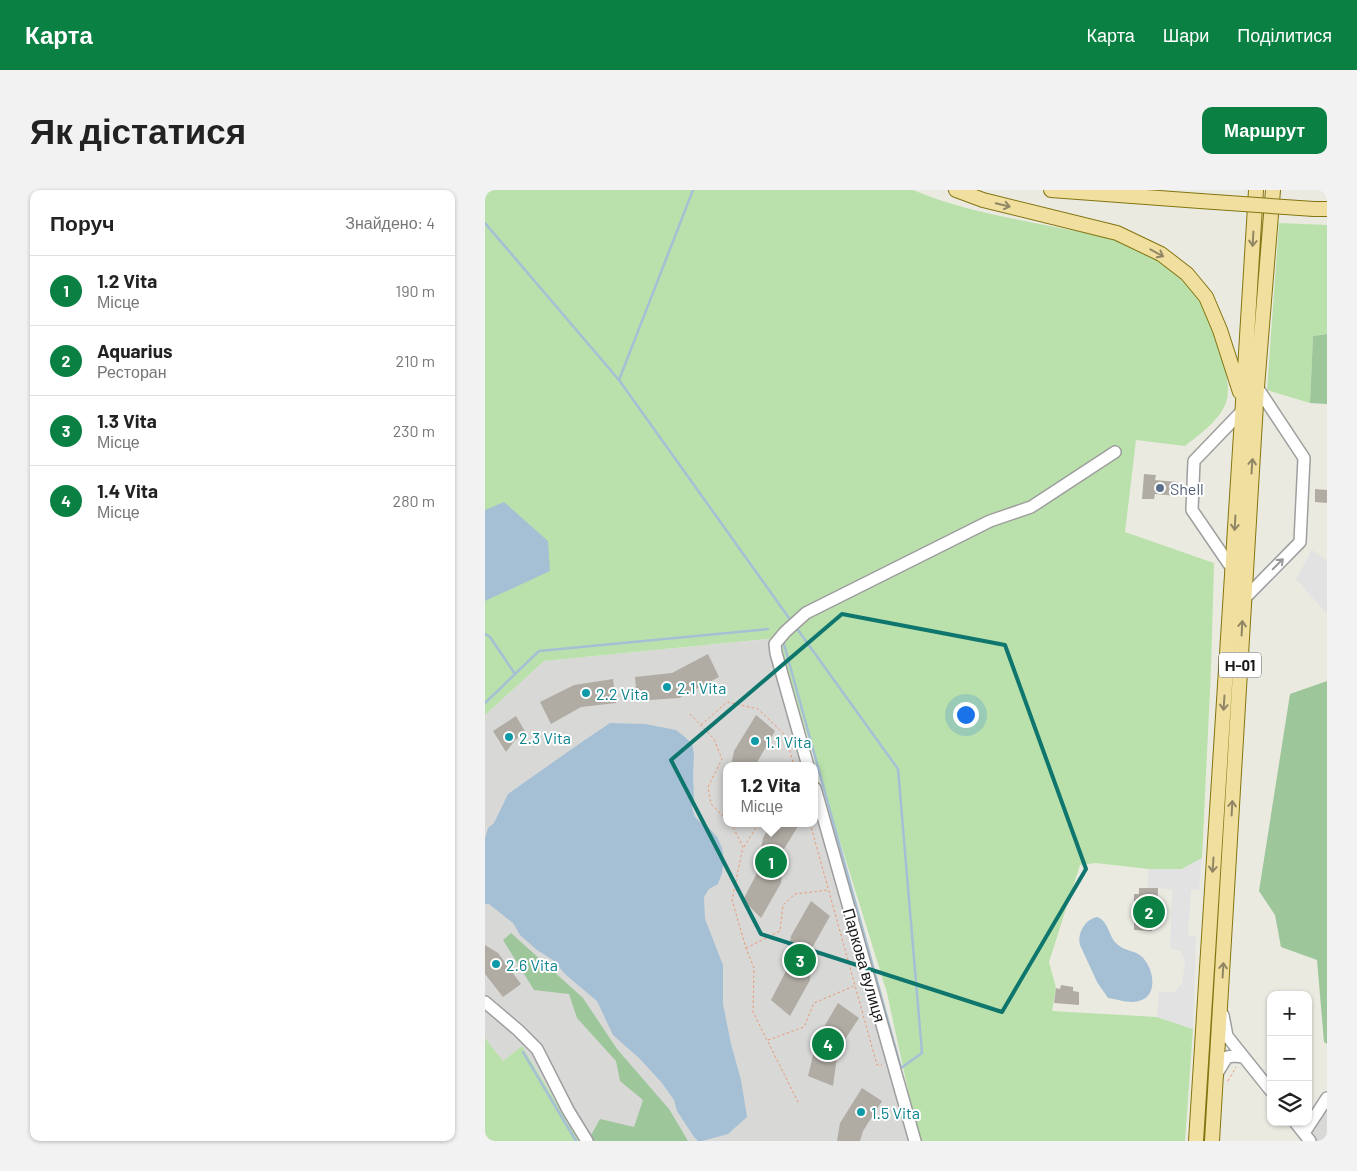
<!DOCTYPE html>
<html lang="uk">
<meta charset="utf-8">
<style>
body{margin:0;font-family:Barlow,sans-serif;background:#f2f2f2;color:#222}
.controls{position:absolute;right:15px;bottom:15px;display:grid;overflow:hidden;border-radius:10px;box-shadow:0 1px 4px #0004}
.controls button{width:45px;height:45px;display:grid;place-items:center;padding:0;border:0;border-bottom:1px solid #e0e0e0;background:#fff;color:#222;font:25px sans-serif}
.you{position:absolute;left:480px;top:524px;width:18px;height:18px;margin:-12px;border:4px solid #fff;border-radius:50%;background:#1a73e8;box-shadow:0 0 0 8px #1a73e833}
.badge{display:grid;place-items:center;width:32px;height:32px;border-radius:50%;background:#0b8043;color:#fff;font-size:16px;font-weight:700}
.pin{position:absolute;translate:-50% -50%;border:2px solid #fff;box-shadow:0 1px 5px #0006}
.popup{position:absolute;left:238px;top:572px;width:95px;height:65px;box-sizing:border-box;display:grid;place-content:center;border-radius:10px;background:#fff;filter:drop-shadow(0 1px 4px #0005);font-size:16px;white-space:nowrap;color:#767676}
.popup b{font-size:19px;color:#222}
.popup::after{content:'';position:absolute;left:50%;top:100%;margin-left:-10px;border:10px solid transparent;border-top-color:#fff}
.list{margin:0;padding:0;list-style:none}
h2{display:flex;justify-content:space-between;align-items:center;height:65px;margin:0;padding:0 20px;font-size:21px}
h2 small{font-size:16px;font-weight:400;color:#767676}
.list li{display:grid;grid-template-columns:32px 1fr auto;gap:15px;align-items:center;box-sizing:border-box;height:70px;padding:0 20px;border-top:1px solid #e0e0e0}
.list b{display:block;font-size:19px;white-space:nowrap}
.list p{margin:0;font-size:16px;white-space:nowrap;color:#767676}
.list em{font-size:16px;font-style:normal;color:#767676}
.icon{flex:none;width:28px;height:28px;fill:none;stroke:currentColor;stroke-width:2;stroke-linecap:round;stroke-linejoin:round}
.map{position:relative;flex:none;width:842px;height:951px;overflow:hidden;border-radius:10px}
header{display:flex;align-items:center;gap:30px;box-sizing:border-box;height:70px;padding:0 25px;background:#0b8043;color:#fff}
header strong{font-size:24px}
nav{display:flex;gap:28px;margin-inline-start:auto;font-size:18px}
.intro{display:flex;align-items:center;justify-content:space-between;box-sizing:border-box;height:120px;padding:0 30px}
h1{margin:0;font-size:35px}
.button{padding:12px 22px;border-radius:10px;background:#0b8043;color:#fff;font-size:18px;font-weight:700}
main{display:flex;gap:30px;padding:0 30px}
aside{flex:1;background:#fff;border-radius:10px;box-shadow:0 1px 4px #0004}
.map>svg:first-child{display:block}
.residential{fill:#d8d8d7}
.grass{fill:#bae1ab}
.forest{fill:#9dc69a}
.parking{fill:#e2e2e2}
.water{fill:#a5c0d5}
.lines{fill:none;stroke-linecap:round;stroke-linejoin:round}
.stream{stroke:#a5c0d5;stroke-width:2.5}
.building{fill:#b0aca4}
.minor-casing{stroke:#9e9e9e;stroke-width:14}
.major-casing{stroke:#82750f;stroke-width:16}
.path{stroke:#ea9973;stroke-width:1;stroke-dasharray:2.5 2.5;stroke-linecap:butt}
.minor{stroke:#fff;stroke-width:11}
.major{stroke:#f1dfa0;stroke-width:14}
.major-bridge-casing{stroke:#82750f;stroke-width:16;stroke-linecap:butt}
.major-bridge{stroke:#f1dfa0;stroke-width:14}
.oneway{stroke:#908664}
.oneway2{stroke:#989898}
.marked{fill:none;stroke:#0f766e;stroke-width:4;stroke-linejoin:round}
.service-dot{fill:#5c6f8a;stroke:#fff;stroke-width:2}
.culture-dot{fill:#0f9aa8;stroke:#fff;stroke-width:2}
.labels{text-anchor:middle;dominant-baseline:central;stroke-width:4;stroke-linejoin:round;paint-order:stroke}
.shield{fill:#fff;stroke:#5f5f5f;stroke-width:1}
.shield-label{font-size:15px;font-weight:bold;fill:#1a1a1a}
.service-label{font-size:16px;fill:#4e5e75;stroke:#fff;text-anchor:start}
.culture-label{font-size:16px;fill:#0d838f;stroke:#fff;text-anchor:start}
.street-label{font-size:16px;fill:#1a1a1a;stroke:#fff}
</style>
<header>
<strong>Карта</strong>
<nav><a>Карта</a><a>Шари</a><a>Поділитися</a></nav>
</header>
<div class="intro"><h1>Як дістатися</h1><a class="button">Маршрут</a></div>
<main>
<aside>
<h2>Поруч<small>Знайдено: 4</small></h2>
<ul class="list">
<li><span class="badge">1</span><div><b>1.2 Vita</b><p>Місце</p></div><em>190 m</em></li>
<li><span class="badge">2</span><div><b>Aquarius</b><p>Ресторан</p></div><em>210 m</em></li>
<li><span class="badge">3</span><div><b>1.3 Vita</b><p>Місце</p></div><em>230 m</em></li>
<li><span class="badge">4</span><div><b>1.4 Vita</b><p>Місце</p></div><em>280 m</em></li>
</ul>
</aside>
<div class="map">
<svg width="842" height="951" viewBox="0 0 842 951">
<rect width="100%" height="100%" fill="#ebeae1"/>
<!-- residential -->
<path class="residential" d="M293 448 328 576H242V633H330V582L432 951H95L37 856 18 871 0 848V525L59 471Z
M842 908V951H825L819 943Z"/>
<!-- grass -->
<path class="grass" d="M0 0H428C475 20 526 28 575 38 602 43 630 48 655 60 676 69 706 95 717 115 726 130 731 147 736 164 740 177 745 196 742 209 738 228 714 245 700 256L651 250 640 342 729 373 726 479 717 668 697 679H664L611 673 595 675 564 772 571 798 567 821 672 827 708 839 700 951H434L402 803 292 448 59 471 0 525Z
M794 33 842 35V144L828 146 825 213 782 200Z
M0 848 18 871 37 856 95 951H0Z"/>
<!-- forest -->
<path class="forest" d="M842 144V214L825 213 828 146Z
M842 491V854L839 852 832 770 796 757 790 725 774 701 805 504Z
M26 743 98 808 132 859 184 919 203 951H106L104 949 115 929 149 937 158 910 135 891 131 871 92 828 84 804 49 800 18 750Z"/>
<!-- parking -->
<path class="parking" d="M827 360 842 371V424L811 389Z
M717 668 714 700H706L703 745 711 747 708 839 672 827 674 802H690L697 793 700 771 696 761 685 758 687 700 673 698 662 699 664 679H697Z"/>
<!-- water -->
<path class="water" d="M19 312 63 351 65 381 0 411V320Z
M125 533 160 534 191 540 200 547 207 554 209 564 208 586 209 607 207 618 210 627 217 634 223 637 232 647 237 658 239 671 237 683 233 694 224 699 219 707 220 729 238 775V814L246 854 256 890 262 927 243 944 217 951H213L209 947 192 921 189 910 177 893 155 869 128 845 112 811 81 785 68 770 52 760 35 745 28 733 4 714H0V649L3 638 9 633 23 604 91 556Z
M612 727C624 731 623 746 632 754 639 761 649 760 656 766 669 777 674 806 654 811 644 814 632 809 623 808L612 792 595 755C592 744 600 729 612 727Z"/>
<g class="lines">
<!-- stream -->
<path class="stream" d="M0 33 134 190 304 428
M134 190 208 0
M0 444 5 447 30 484
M299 454 416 878 437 863 413 579 313 440
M0 513 54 461 283 439
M38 862 91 951"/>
</g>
<!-- building -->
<path class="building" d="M659 284 671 285 670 290 693 292 692 306 670 304 669 309H657Z
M830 299 842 300V313L830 312Z
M223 464 234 487 194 508 152 511 150 487 187 483Z
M128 489 131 513 96 517 66 534 55 512 89 495Z
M271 525 290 541 270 576H246L249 561Z
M31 526 41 543 30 550 21 562 8 541Z
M286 633H315L299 659 296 693 276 728 258 710 271 685 278 648Z
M654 698H673L672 738H667V741L649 740V704H654Z
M326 711 345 726 327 758 325 790 305 826 286 810 301 781 306 746Z
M0 755 13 763 36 794 18 807 0 784Z
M576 795 588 797V801L594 802V815L569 813 571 798 575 799Z
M353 813 374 828 353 860 348 896 323 886 332 849Z
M377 898 397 911 378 941 375 951H352L355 933Z"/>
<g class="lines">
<defs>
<path id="minor" d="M748 380 707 320 709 271 758 220
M759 409 815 352 819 268 772 197
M323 576 291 463 290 454 300 442 321 423 505 331 546 317 630 262
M330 598 430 951
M0 812 33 840 52 859 83 920 102 951
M738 825 742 846 786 901
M731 887 734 880 742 867 750 866 758 867
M810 932 825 951
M819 943 842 908"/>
<path id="major" d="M471 0 498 10 632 43 676 64 702 84 721 107 735 140 755 202
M566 0 715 11
M829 19H842
M711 951 758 212 771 0
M727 951 772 197 788 0"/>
</defs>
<!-- minor casing -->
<use href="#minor" class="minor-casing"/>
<!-- major casing -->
<use href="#major" class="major-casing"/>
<!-- path -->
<path class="path" d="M205 524 229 549 237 569 223 597 226 614 242 630
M216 535 242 512 273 519 301 546 309 576
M246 633 258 657 247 710 261 758 269 778 268 822 314 914
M325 633 392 875H397
M259 657 274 633
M261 758 295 741 298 715 310 704 343 700
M283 850 319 837 329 813 369 796
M743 891 751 877"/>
<!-- minor -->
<use href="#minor" class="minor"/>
<!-- major -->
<use href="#major" class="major"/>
<defs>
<path id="major-bridge" d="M715 11 829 19"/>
</defs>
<!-- major-bridge casing -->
<use href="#major-bridge" class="major-bridge-casing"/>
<!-- major-bridge -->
<use href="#major-bridge" class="major-bridge"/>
</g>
<!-- one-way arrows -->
<defs><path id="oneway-shaft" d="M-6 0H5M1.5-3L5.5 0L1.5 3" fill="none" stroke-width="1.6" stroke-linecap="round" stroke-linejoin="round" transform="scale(1.25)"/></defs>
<g class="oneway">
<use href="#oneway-shaft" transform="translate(518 15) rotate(14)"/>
<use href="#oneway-shaft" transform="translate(768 49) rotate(93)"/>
<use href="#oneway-shaft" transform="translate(672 63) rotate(29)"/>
<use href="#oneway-shaft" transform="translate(767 276) rotate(-86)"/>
<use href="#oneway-shaft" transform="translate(750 333) rotate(93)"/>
<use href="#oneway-shaft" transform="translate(757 438) rotate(-87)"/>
<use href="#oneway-shaft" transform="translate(739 513) rotate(94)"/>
<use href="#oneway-shaft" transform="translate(747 618) rotate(-87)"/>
<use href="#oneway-shaft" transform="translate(728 675) rotate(94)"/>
<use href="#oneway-shaft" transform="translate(738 780) rotate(-87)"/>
</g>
<use class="oneway2" href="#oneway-shaft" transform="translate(793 374) rotate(-45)"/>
<!-- marked area -->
<path class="marked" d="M357 424 520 455 601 679 517 822 276 744 186 570Z"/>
<!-- markers -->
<circle class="service-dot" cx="675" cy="298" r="5"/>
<g class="culture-dot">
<circle cx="182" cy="497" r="5"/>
<circle cx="101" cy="503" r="5"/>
<circle cx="24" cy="547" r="5"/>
<circle cx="270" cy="551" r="5"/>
<circle cx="11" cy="774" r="5"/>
<circle cx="376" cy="922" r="5"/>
</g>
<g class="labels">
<!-- shield labels -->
<rect class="shield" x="734" y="462.5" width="42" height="25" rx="4"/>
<g class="shield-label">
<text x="755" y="475">Н-01</text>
</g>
<!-- service labels -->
<g class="service-label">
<text x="685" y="298">Shell</text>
</g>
<!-- culture labels -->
<g class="culture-label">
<text x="192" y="497">2.1 Vita</text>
<text x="111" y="503">2.2 Vita</text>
<text x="34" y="547">2.3 Vita</text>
<text x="280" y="551">1.1 Vita</text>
<text x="21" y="774">2.6 Vita</text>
<text x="386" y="922">1.5 Vita</text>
</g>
<!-- street labels -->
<g class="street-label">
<text transform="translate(380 775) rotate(74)">Паркова вулиця</text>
</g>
</g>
</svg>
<div class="controls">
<button>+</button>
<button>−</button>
<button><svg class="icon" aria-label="layers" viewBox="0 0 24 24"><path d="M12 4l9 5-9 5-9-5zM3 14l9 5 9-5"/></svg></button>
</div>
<div class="you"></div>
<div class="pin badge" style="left:286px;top:672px">1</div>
<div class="popup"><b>1.2 Vita</b>Місце</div>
<div class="pin badge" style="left:664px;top:722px">2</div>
<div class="pin badge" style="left:315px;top:770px">3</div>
<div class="pin badge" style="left:343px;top:854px">4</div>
</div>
</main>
